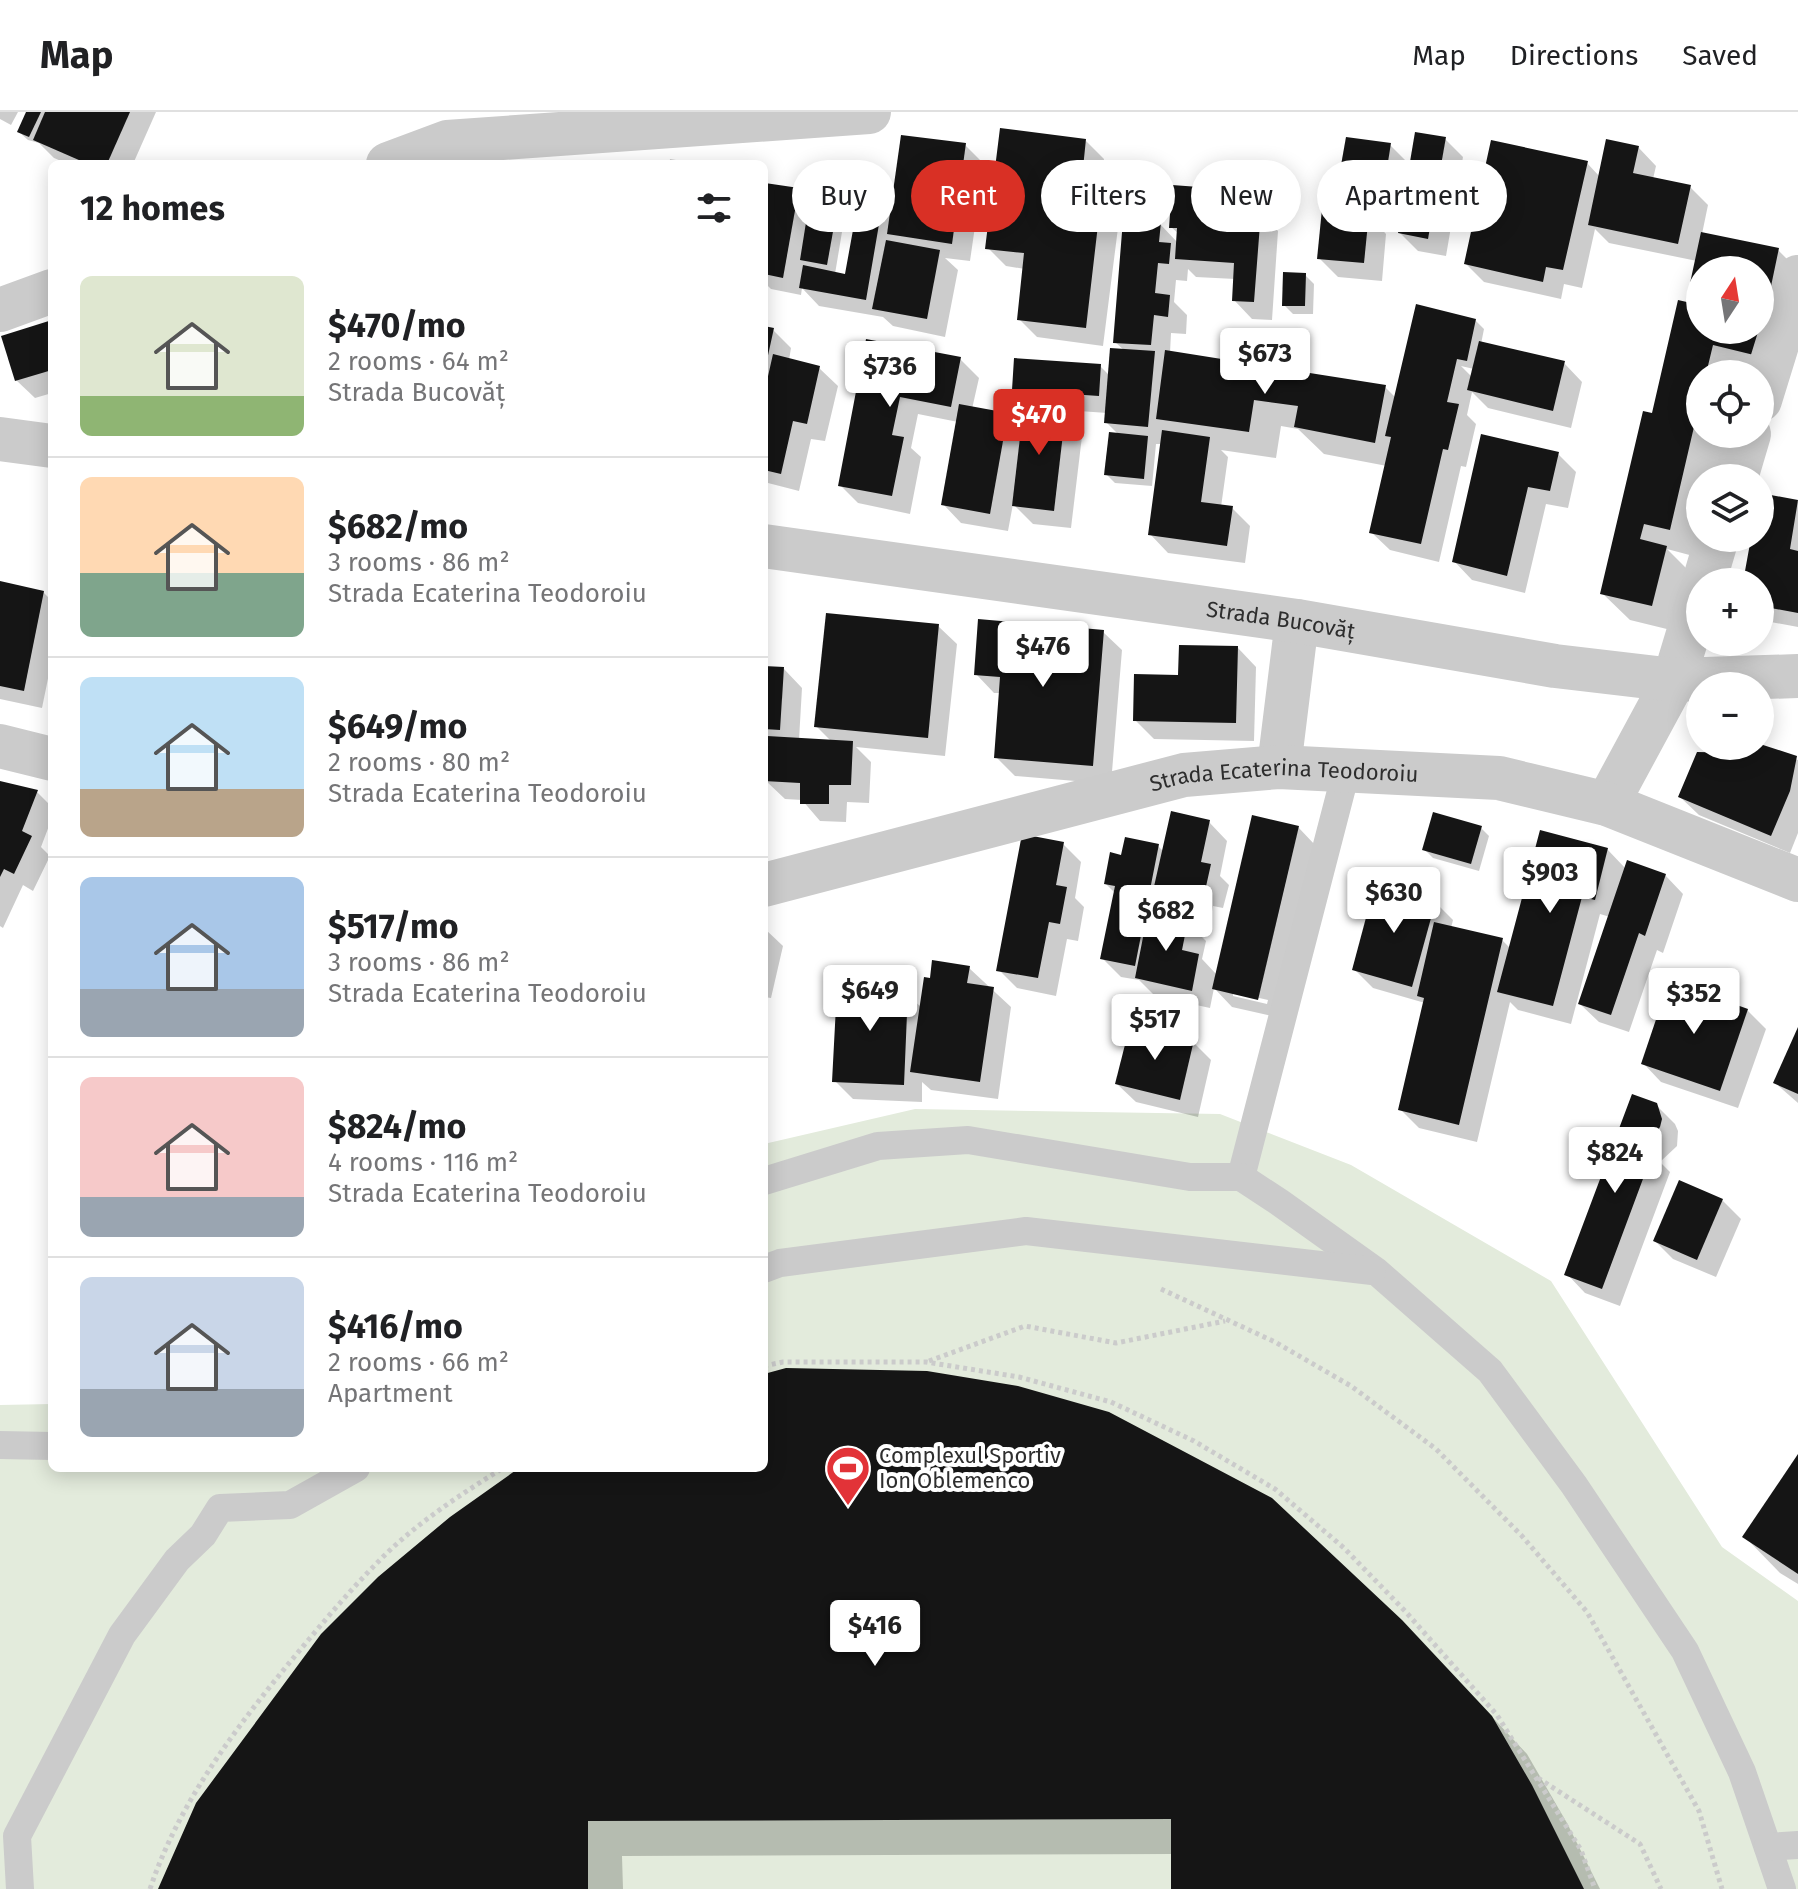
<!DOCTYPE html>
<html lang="en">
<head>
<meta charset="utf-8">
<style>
  body { margin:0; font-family:"Fira Sans",sans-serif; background:#f2f2f2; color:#202124; height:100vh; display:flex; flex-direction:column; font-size:30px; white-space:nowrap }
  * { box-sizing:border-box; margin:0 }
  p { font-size:26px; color:#757577 }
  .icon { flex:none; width:44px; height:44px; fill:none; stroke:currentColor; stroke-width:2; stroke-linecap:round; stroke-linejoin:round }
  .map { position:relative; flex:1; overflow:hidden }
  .drawer { position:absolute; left:48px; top:48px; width:720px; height:1312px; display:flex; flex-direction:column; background:#fff; border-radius:12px; box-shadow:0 4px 20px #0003 }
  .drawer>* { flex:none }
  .hud { position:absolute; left:792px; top:48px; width:760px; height:72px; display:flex; gap:16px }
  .needle { width:52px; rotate:12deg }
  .fabs { position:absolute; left:1686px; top:144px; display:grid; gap:16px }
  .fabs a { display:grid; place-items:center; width:88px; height:88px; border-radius:50%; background:#fff; box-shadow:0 4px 20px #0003; font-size:40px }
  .price { position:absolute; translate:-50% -68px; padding:0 18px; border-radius:8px; background:#fff; color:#222; font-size:26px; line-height:52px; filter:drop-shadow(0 2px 4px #0008) }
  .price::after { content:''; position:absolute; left:50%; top:48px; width:24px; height:18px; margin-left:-12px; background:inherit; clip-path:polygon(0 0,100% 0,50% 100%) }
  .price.on { background:#d93025; color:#fff }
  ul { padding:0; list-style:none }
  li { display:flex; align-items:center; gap:24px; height:200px; padding:0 32px }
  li+li { border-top:2px solid #e0e0e0 }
  li span { display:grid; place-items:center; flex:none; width:224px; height:160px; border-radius:12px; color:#555 }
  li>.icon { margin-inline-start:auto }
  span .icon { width:96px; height:96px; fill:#fffc; stroke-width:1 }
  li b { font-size:34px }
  h2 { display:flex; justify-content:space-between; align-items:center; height:96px; padding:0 32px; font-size:34px }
  .pill { padding:0 28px; border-radius:36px; background:#fff; box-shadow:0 4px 20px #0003; font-size:28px; line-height:72px }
  .pill.on { background:#d93025; color:#fff }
  header { display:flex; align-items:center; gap:48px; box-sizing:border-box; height:112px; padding:0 40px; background:#fff; border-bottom:2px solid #e0e0e0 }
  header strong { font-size:38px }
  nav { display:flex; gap:44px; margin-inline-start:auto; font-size:28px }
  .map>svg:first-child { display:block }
  .green { fill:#e3ebdc }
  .shadow { fill:#0003; fill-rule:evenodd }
  .building { fill:#151515 }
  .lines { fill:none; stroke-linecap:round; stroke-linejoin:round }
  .path { stroke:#cbcbcb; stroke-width:5; stroke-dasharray:4 4; stroke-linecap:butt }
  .service { stroke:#cbcbcb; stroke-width:28 }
  .minor { stroke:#cbcbcb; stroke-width:44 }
  .tertiary { stroke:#cbcbcb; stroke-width:44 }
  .labels { text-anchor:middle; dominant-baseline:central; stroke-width:8; stroke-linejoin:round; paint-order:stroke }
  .street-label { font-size:22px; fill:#2e2e2e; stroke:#fff }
  .poi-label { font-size:22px; fill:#2e2e2e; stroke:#fff; text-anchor:start }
</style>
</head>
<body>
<header>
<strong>Map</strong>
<nav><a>Map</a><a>Directions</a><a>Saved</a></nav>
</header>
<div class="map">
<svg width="1798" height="1777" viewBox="0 0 1798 1777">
  <rect width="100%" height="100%" fill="#fff"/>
  <polygon class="green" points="915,997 1220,1002 1351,1053 1551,1169 1722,1435 1798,1489 1798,1777 0,1777 0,1293 52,1292 52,1356 764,1356 764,1032"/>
  <g class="shadow">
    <polygon points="0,0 18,0 11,13 0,7"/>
    <polygon points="28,0 156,0 133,52 68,52 54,46 39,31 28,28 19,20"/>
    <polygon points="1445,27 1463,45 1446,144 1418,139 1400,121 1401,112 1372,107 1386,122 1382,169 1338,165 1319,146 1354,102 1338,86 1390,33 1411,54"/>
    <polygon points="1086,29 1104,47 1099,89 1119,108 1103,234 1037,225 1019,207 1025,157 1006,154 988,136"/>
    <polygon points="965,33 984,52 970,149 945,146 958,158 945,225 893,214 883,205 819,194 802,176 801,183 771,177 764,170 764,91 767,73 798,78 816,97 815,101 835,105 843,114 835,162 846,164 883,91 892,101"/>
    <polygon points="1638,35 1656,54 1653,67 1690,75 1708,93 1702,122 1778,138 1796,156 1770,207 1760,205 1760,158 1700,158 1700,185 1691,176 1697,149 1609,131 1595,117 1582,176 1564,172 1561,187 1484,170 1466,152 1587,51 1600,65"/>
    <polygon points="670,47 700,52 669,52"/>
    <path d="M1225 79 1244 100 1260 101 1278 119 1272 208 1252 207 1234 188 1235 167 1196 165 1188 157 1187 169 1176 168 1174 190 1187 203 1186 222 1171 221 1170 241 1385 275 1396 286 1475 208 1484 217 1481 232 1564 251 1582 270 1571 316 1488 296 1472 280 1467 303 1476 312 1466 355 1461 354 1439 450 1390 438 1371 420 1387 354 1324 342 1298 317 1281 314 1276 346 1221 338 1228 345 1221 395 1232 396 1250 414 1245 451 1168 441 1150 422 1162 332H1156L1152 374 1115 371 1106 362 1119 323 1106 310 1107 301 1065 298 1083 316 1071 416 1033 412 1013 392 1008 419 961 411 943 392 958 310 918 302 911 336 921 345 910 402 858 391 840 373 868 229 960 247 979 266 972 297 1007 303 1023 319 1031 294 1014 277 1100 254 1110 264 1125 239 1115 230 1160 112 1178 131 1179 122 1171 115ZM1461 254 1474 257 1472 265Z"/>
    <polygon points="1305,163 1314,172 1313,202 1293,202 1284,193"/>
    <polygon points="1700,195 1700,218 1760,218 1760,210 1765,211 1752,262 1740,259 1740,262 1700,262 1700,322 1726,322 1715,366 1700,366 1700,426 1697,445 1667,437 1693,463 1679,520 1630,508 1602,481 1654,303"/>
    <polygon points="52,210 52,281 35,286 16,268"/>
    <polygon points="764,216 773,218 791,236 789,248 819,256 838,274 825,329 811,327 799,379 768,371 764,367"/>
    <polygon points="1558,342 1576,360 1568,396 1546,392 1525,481 1472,468 1454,449"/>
    <polygon points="1762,383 1798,390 1798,515 1760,508 1760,470 1745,470 1753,426 1760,426"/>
    <polygon points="0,471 43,480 52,489 52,547 42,596 0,587"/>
    <polygon points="938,514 957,532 945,644 856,635 871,650 869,691 847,690 846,710 820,709 802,688 785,687 766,669 768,633 764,633 764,556 784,557 802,576 799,628 832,630 816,614"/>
    <polygon points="1103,520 1122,538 1111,672 1015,664 996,645 1001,581 994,581 976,562"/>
    <polygon points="1238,536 1256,555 1254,629 1154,627 1135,608"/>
    <polygon points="1751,634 1760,634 1798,648 1798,721 1790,741 1699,703 1680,685 1748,643"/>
    <polygon points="0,671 37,680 52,695 52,706 41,735 50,744 33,779 23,773 3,816 0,814"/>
    <path d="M1209 710 1227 729 1220 764 1229 773 1223 796 1213 794 1211 805 1174 797 1169 793 1166 806 1187 810 1206 829 1202 847 1217 863 1298 715 1316 734 1276 905 1232 895 1214 876 1210 896 1155 884 1139 868 1121 865 1103 847 1115 781 1106 772 1123 745 1158 734 1164 740ZM1233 880 1268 888 1267 892 1233 884Z"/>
    <polygon points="1481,716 1489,724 1479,759 1433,746 1425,738"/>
    <polygon points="1063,732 1081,750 1075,786 1084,795 1078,829 1067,827 1056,884 1017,876 999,858"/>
    <polygon points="1607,737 1626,757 1665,763 1683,782 1663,841 1657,838 1629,920 1599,910 1580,892 1610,805 1600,802 1571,912 1518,898 1510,890 1477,1030 1419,1016 1400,997 1425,891 1373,876 1354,857 1435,790 1453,808 1451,816 1502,828 1511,837"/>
    <polygon points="764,816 783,834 771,886 764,885"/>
    <polygon points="969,856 1011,895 998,987 931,978 922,970 922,990 853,987 835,969 858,878 892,869 921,895"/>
    <polygon points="1747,898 1766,917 1738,996 1661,970 1643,951"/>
    <polygon points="1798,920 1798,991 1775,971"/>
    <polygon points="1193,930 1211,948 1198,1005 1136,990 1117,972"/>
    <polygon points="1656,993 1675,1012 1678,1019 1677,1034 1660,1050 1670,1060 1620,1194 1585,1181 1567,1162"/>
    <polygon points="1722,1088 1741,1107 1716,1165 1673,1147 1655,1129"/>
    <polygon points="764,1264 1437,1546 1527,1642 1567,1711 1600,1777 1173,1777 1173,1742 622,1744 623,1777 160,1777 522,1356 764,1356"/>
    <polygon points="1798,1345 1798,1472 1780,1461 1745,1425"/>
  </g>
  <g class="building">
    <polygon points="26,0 41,0 29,25 17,20"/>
    <polygon points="45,0 130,0 107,52 88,52 33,28"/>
    <polygon points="1000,16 1086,27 1080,85 1101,87 1086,216 1017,208 1024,141 985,137"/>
    <polygon points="1415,20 1446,25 1428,127 1398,121"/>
    <polygon points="901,23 966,31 952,132 887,122"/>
    <polygon points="1346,25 1391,31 1381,94 1335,87"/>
    <polygon points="1606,27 1639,34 1633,61 1691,73 1678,132 1588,113"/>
    <polygon points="1491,28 1588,49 1563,158 1546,155 1543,170 1464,152"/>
    <polygon points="765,71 799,76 783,166 764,162"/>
    <polygon points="1172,73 1226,77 1225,97 1261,99 1254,190 1232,189 1234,151 1175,147 1177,116 1169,116"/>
    <polygon points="859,85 883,89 866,188 799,176 803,153 845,162"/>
    <polygon points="1322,97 1369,101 1364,151 1317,147"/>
    <polygon points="808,98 836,103 827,153 800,148"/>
    <polygon points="1123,108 1161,110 1159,130 1171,131 1169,152 1158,151 1155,181 1170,183 1168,205 1154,203 1151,233 1113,231"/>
    <polygon points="1701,120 1779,136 1770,179 1760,177 1760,158 1700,158 1700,179 1689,176"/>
    <polygon points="886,128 940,138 927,207 872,197"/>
    <polygon points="1283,160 1306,161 1305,194 1282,194"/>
    <polygon points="1678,188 1700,193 1700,218 1760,218 1760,208 1766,209 1758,244 1713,233 1706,262 1700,262 1700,289 1670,418 1644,412 1640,427 1667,434 1652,494 1600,482 1643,299 1652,301"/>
    <polygon points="1416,192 1476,207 1467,249 1457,247 1447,290 1459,292 1448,338 1443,337 1421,432 1369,421 1391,325 1385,324"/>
    <polygon points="52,208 52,258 15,269 1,224"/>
    <polygon points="764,214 774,216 765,257 764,257"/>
    <polygon points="866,227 961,245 951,295 900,285 892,323 904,325 892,384 838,374"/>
    <polygon points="1479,229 1565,249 1553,299 1467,278"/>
    <polygon points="1110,236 1155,239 1148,315 1104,311"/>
    <polygon points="1165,238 1386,273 1375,331 1294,315 1298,294 1254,288 1249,320 1156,307"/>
    <polygon points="773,242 820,254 807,312 793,309 781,362 764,358 764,282"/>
    <polygon points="1014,246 1101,252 1099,284 1012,278"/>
    <polygon points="1024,291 1066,296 1054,399 1012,394"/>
    <polygon points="959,292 1008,301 990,402 941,393"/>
    <polygon points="1162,318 1210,325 1201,390 1233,394 1227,434 1148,423"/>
    <polygon points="1109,320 1148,324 1144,367 1104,363"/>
    <polygon points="1481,322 1559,340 1550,379 1528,375 1507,464 1452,450"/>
    <polygon points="1760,381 1798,388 1790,437 1798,439 1798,501 1760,494 1760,470 1743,470 1751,426 1760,426"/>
    <polygon points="0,469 44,479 24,579 0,574"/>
    <polygon points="826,501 939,512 928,626 814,615"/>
    <polygon points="978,507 1104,518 1093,654 994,646 1000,565 974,563"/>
    <polygon points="1179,533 1238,534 1236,611 1133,609 1134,562 1178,563"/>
    <polygon points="764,554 784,555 780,618 764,617"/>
    <polygon points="767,624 853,629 851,673 829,673 829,692 800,692 800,671 764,669"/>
    <polygon points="1760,632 1797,644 1790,679 1771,724 1678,685 1697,640 1746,641 1749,634 1760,634"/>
    <polygon points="0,669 38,678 22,719 32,724 14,762 4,757 0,765"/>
    <polygon points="1171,699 1210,708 1201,750 1211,752 1205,779 1195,776 1193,788 1153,779"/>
    <polygon points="1433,700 1482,714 1471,752 1422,738"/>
    <polygon points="1252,703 1299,714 1258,888 1212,877"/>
    <polygon points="1540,718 1608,736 1595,788 1582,785 1553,894 1497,880"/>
    <polygon points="1022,722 1064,730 1056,773 1067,775 1060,812 1049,810 1038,866 996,859"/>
    <polygon points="1125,725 1159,732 1135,854 1100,847 1115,774 1104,772 1110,740 1121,743"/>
    <polygon points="1627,748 1666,762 1645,824 1639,821 1611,903 1578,892"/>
    <polygon points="1375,772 1436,788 1412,875 1352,858"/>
    <polygon points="1148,800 1188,808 1182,838 1199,842 1192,879 1135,866"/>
    <polygon points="1434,810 1503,826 1459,1013 1398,998 1424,886 1417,884"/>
    <polygon points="932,848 970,854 967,871 994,875 980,970 910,960 924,865 930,866"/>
    <polygon points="857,865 893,867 892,878 908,878 904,973 832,970 837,875 856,876"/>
    <polygon points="1669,869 1748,897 1720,979 1641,952"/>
    <polygon points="1130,913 1194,928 1180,988 1115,972"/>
    <polygon points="1798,915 1798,982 1773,971"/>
    <polygon points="1632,982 1657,991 1662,1007 1660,1015 1653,1023 1643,1028 1641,1036 1653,1040 1602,1177 1564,1163"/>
    <polygon points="1679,1068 1723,1087 1697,1148 1653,1129"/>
    <polygon points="786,1256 927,1259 1018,1274 1109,1300 1272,1386 1402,1508 1492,1604 1532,1673 1584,1777 1171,1777 1171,1707 588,1709 588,1777 158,1777 196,1691 321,1522 378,1465 450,1405 519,1356 764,1356 764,1262"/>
    <polygon points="1798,1342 1798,1462 1742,1425"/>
  </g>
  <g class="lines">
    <g class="path">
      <polyline points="1161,1177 1275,1230 1351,1274 1436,1337 1522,1424 1587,1500 1699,1699 1722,1777"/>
      <polyline points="929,1249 1025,1214 1116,1231 1225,1209"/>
      <polyline points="764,1254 783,1250 926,1250 1019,1265 1111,1290 1194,1329 1275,1377 1344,1436 1405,1499 1497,1603 1581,1738 1595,1777"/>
      <polyline points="1538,1666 1640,1732 1661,1777"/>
      <path d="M150 1777C179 1690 237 1614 295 1544 325 1508 355 1472 389 1439 423 1407 463 1381 503 1356"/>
    </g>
    <g class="service">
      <polyline points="1241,1065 1347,656"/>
      <polyline points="764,1069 878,1034 968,1028 1190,1065 1241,1065 1279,1090 1377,1160 1490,1259 1574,1373 1685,1539 1742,1660 1782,1777"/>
      <polyline points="764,1157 780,1151 1026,1119 1372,1159"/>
      <polyline points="0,1333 52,1334"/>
      <polyline points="1768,1735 1798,1733"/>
      <polyline points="20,1777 17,1724 122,1523 177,1448 203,1423 220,1396 290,1393 356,1356"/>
    </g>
    <g class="minor">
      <polyline points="388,52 447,30 869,0"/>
      <polyline points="0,198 52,179"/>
      <polyline points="1760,288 1798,165"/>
      <polyline points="1736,366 1749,322"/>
      <polyline points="1704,470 1717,426"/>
      <polyline points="0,634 52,647"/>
      <polyline points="1279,655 1297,509"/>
      <polyline points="1607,692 1674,568 1700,482"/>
      <path id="s1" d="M764 773 1184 663 1279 655 1499 666 1607 692 1798 768"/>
    </g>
    <g class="tertiary">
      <polyline points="0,327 52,334"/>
      <path id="s2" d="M764 434 1297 509 1555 554 1674 568 1798 564"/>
    </g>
  </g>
  <defs>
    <g id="stadium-pin" transform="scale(2.3)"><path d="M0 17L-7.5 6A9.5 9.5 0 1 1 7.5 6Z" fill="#e23338" stroke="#fff"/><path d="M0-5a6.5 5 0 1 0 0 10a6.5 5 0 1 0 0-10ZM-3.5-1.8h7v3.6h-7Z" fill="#fff"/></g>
  </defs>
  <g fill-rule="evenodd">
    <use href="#stadium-pin" x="848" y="1356"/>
  </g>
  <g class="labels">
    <g class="street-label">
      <text stroke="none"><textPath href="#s2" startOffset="522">Strada Bucovăț</textPath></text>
      <text stroke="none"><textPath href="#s1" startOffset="534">Strada Ecaterina Teodoroiu</textPath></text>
    </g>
    <g class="poi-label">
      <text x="879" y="1343">Complexul Sportiv<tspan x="879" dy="25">Ion Oblemenco</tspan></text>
    </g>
  </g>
</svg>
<div class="fabs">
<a><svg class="needle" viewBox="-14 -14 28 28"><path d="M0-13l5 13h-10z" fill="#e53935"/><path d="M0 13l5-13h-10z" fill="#757577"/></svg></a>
<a><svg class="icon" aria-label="locate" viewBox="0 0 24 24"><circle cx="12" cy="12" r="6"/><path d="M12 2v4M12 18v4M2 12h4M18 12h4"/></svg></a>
<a><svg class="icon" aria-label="layers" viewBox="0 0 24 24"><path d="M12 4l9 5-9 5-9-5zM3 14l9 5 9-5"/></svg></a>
<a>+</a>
<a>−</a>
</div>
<b class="price" style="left:1265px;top:284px">$673</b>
<b class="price" style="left:890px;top:297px">$736</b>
<b class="price on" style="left:1039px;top:345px">$470</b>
<b class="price" style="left:1043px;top:577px">$476</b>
<b class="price" style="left:1550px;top:803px">$903</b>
<b class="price" style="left:1394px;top:823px">$630</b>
<b class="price" style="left:1166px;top:841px">$682</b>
<b class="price" style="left:870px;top:921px">$649</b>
<b class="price" style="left:1694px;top:924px">$352</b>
<b class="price" style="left:1155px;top:950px">$517</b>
<b class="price" style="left:1615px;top:1083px">$824</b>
<b class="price" style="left:875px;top:1556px">$416</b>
<div class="hud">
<a class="pill">Buy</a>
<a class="pill on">Rent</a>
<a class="pill">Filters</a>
<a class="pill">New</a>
<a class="pill">Apartment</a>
</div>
<section class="drawer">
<h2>12 homes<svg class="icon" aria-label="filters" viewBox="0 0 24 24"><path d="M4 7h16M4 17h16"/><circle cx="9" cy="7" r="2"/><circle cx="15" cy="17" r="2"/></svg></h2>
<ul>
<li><span style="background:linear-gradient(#dfe7d0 75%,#8fb573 0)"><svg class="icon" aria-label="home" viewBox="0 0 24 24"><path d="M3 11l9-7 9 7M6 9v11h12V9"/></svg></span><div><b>$470/mo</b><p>2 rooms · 64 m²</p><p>Strada Bucovăț</p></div></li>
<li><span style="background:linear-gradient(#ffd9b3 60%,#7fa58c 0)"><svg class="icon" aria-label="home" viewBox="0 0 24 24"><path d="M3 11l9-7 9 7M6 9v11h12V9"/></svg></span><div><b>$682/mo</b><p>3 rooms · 86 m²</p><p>Strada Ecaterina Teodoroiu</p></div></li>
<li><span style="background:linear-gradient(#bfe0f5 70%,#b9a48a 0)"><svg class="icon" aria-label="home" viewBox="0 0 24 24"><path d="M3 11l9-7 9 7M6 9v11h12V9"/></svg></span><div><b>$649/mo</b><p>2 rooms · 80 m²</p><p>Strada Ecaterina Teodoroiu</p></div></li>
<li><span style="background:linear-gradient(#a9c7e8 70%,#9aa5b1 0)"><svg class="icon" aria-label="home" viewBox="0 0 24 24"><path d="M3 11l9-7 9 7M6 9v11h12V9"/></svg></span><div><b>$517/mo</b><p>3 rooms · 86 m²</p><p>Strada Ecaterina Teodoroiu</p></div></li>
<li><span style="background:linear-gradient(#f6c9c9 75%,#9aa5b1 0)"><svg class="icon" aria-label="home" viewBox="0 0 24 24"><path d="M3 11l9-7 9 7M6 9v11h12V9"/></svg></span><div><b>$824/mo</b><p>4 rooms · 116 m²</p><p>Strada Ecaterina Teodoroiu</p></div></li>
<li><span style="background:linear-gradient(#c9d6e8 70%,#9aa5b1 0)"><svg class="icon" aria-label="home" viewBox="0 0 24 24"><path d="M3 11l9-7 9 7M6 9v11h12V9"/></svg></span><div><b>$416/mo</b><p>2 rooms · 66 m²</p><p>Apartment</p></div></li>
</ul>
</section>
</div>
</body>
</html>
